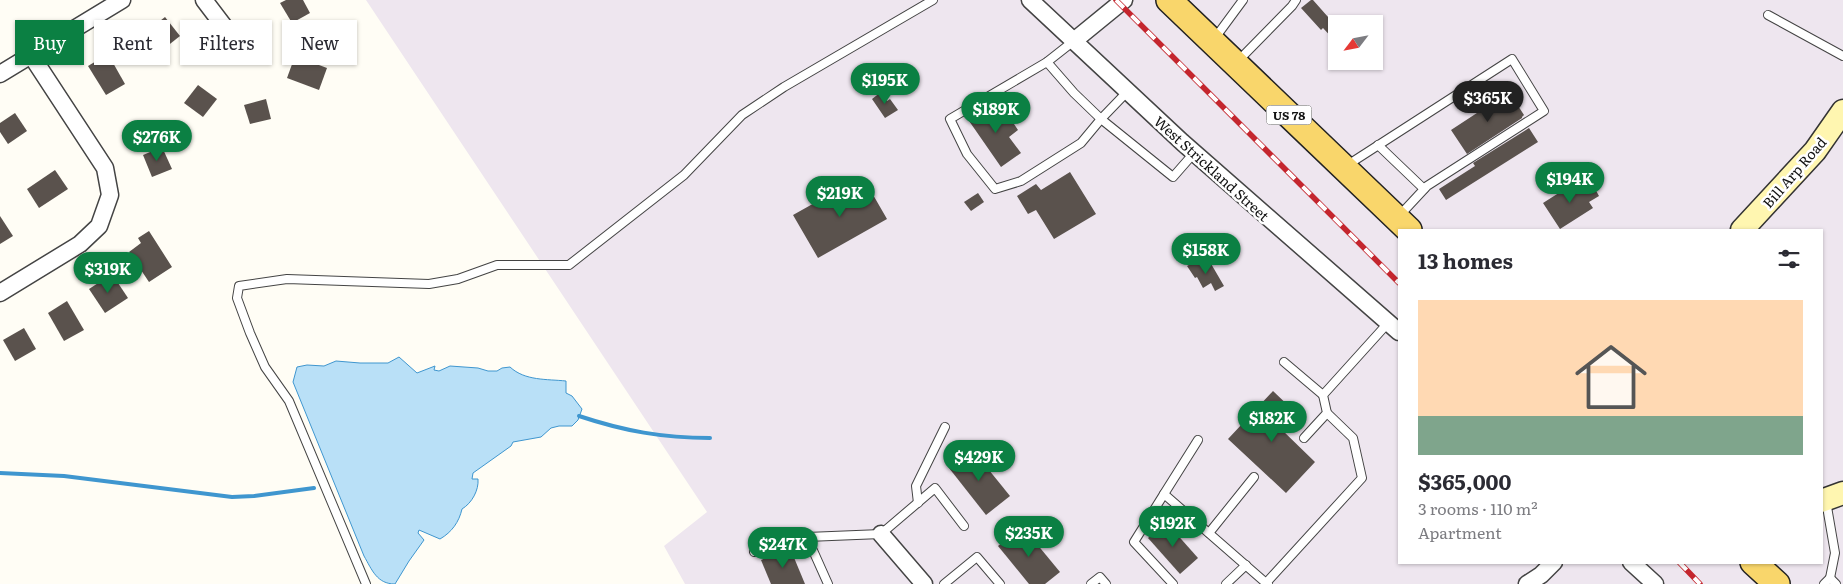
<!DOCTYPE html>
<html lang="en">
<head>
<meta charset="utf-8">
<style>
  body { margin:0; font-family:Literata,serif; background:#f2f2f3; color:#2b2b33; height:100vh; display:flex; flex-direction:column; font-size:19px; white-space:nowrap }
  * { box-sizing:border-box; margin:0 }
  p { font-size:16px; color:#7c7c81 }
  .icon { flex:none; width:28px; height:28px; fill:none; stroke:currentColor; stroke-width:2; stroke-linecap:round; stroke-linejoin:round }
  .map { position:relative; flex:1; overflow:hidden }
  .side { position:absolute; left:1398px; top:229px; width:425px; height:335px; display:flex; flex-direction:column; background:#fff; border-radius:0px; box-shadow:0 1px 4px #0004 }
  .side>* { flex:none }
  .guide { position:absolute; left:15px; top:20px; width:475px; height:45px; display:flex; gap:10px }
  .needle { width:32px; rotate:238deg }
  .tools { position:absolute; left:1328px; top:15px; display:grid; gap:10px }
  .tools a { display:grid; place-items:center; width:55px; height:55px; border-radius:0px; background:#fff; box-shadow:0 1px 4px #0004; font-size:25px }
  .price { position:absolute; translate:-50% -42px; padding:0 11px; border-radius:18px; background:#0b8043; color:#fff; font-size:16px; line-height:32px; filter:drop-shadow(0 1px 2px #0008) }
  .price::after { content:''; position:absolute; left:50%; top:30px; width:15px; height:11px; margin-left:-8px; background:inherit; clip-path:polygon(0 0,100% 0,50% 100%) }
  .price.current { background:#222; color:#fff }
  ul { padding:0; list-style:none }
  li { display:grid; align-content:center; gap:10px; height:265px; padding:0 20px }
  li span { display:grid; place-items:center; height:155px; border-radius:0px; color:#555 }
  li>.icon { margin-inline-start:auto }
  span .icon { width:90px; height:90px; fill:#fffc; stroke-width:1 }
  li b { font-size:21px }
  h2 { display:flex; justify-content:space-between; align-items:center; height:60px; padding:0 20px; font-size:21px }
  .pill { padding:0 18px; border-radius:0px; background:#fff; box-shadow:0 1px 4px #0004; font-size:18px; line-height:45px }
  .pill.current { background:#0b8043; color:#fff }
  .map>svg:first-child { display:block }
  .industrial { fill:#eee6ef; fill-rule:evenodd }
  .water { fill:#b9e0f7; stroke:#3f96cf }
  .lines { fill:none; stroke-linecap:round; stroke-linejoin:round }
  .stream { stroke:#3f96cf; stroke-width:4 }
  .building { fill:#5a524d }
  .lane-casing { stroke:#444; stroke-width:10 }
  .street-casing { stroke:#444; stroke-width:19 }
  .secondary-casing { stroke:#333; stroke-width:25 }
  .primary-casing { stroke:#222; stroke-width:28 }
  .lane { stroke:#fff; stroke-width:8 }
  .street { stroke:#fff; stroke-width:16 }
  .secondary { stroke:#fff6b0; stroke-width:22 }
  .primary { stroke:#f9d66b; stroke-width:25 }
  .rail-casing { stroke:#c4262e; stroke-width:5.5 }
  .rail { stroke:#fff; stroke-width:4; stroke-dasharray:11; stroke-linecap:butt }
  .labels { text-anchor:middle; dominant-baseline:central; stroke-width:5; stroke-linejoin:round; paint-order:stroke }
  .shield { fill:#fff; stroke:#585858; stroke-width:1 }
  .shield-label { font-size:12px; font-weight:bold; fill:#111 }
  .street-label { font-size:14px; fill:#111; stroke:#fff }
</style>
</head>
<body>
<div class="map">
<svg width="1843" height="584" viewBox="0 0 1843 584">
  <rect width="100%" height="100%" fill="#fffdf5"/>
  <path class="industrial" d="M366 0H1843V584H685L664 546 707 512ZM1336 24H1374V61H1336ZM1399 230H1821V562H1399Z"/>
  <path class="water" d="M399 357 417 373 435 366 434 370 439 371 450 366 478 368 488 371H497L502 368 510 367C525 381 547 379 566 381V393L572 396 582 409 578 420 572 426H559L551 428 541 437 513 442 511 446 473 473 472 479H478C479 490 472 503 462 509 459 522 452 532 440 539L419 530 418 533 424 540 409 561 395 584C377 584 372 570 364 556L293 382 297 367 307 365 324 366 336 361 360 363H388Z"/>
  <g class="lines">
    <g class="stream">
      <path d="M579 416C624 431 663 438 710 438"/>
      <polyline points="0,473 64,476 232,497 254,496 314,488"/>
    </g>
  </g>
  <g class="building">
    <polygon points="286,0 303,0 310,13 292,23 280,3"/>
    <polygon points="1311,0 1313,0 1336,26 1336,42 1323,28 1321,30 1301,8"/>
    <polygon points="165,17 180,36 161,51 146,32"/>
    <polygon points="108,54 125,84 106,95 88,66"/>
    <polygon points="295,56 327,68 319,90 287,78"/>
    <polygon points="198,85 217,99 203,117 184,103"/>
    <polygon points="881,92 887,101 890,99 898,110 885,118 872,99"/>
    <polygon points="1509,92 1524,115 1522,117 1522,118 1467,154 1451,130"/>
    <polygon points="266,99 271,119 250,124 244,105"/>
    <polygon points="986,104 998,121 1008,115 1018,130 1009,137 1021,153 1001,167 967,118"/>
    <polygon points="15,113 27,131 8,144 0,132 0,123"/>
    <polygon points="1529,128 1538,142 1446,200 1439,189 1475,166 1473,163"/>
    <polygon points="162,147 172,169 152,177 143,155"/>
    <polygon points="55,170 68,189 39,208 27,189"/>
    <polygon points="1070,172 1096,214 1054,239 1036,210 1028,214 1017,196 1036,184 1041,190"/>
    <polygon points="859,178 869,195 872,193 887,219 818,258 793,215"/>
    <polygon points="1576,182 1584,193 1594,187 1599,196 1589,202 1593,208 1560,229 1543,203"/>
    <polygon points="978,193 984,202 971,211 964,202"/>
    <polygon points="0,216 13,236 0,244"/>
    <polygon points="149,231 172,267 149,282 129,252 141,243 138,238"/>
    <polygon points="1198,260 1202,267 1210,262 1224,286 1215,291 1211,283 1203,288 1197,277 1195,278 1187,266"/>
    <polygon points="112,274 128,298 105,313 89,289"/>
    <polygon points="67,301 84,330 64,341 48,313"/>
    <polygon points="24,328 36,349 15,361 3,340"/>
    <polygon points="1273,391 1295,412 1280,428 1315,462 1286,493 1228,439"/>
    <polygon points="972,449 1010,496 986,515 949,468"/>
    <polygon points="1166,522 1198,558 1180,574 1148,538"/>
    <polygon points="1022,526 1060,572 1045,584 1029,584 998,546"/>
    <polygon points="790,548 805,584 771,584 761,560"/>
  </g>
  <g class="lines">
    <g class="lane-casing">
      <g id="lane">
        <polyline points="1768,15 1843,56"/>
        <polyline points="1215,38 1243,0"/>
        <polyline points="1075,40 1047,62 950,119 967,154 995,189 1021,181 1081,143 1101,119 1127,92"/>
        <polyline points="1047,62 1074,93 1101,119 1173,177 1194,153"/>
        <polyline points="1237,62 1292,6 1296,0"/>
        <polyline points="1378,145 1424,189"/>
        <polyline points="1346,166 1512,59 1544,111 1427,186 1400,215"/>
        <polyline points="1284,362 1323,395"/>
        <polyline points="1304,438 1327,413 1323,395 1388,323"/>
        <polyline points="1164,494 1198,440"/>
        <polyline points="1826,501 1835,553 1830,578"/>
        <polyline points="918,503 916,486 945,427"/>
        <polyline points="1209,533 1254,477"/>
        <polyline points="754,552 807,537"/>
        <polyline points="366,584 289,401 265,367 250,333 237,298 239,286 287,279 429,284 458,279 497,265 569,265 684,175 742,115 784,87 933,0"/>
        <polyline points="828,584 807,537 881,534 935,488 964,526"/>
        <polyline points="944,584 977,557 1000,584"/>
        <polyline points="1091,584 1100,577 1106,584"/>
        <polyline points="1173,584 1134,542 1164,494 1266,583"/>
        <polyline points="1226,584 1246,565"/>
        <polyline points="1268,584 1266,583 1362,478 1353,438 1327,413"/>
        <polyline points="1824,584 1830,578 1836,584"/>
      </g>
    </g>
    <g class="street-casing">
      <g id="street">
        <polyline points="204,0 239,46"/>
        <polyline points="1030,0 1182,142 1399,332"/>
        <polyline points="1075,40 1124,0"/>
        <polyline points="0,74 122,0"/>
        <polyline points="0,293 80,244 99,226 110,195 105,168 31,55"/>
        <polyline points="881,534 924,584"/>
        <polyline points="1631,562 1655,584"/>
        <polyline points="1527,584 1541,575 1554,562"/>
      </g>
    </g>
    <g class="secondary-casing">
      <g id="secondary">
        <polyline points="1742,230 1815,151 1843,111"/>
        <polyline points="1821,501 1843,493"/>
      </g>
    </g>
    <g class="primary-casing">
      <g id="primary">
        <polyline points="1169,0 1409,230"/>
        <polyline points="1753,562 1777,584"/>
      </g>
    </g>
    <use href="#lane" class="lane"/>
    <use href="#street" class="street"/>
    <use href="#secondary" class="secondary"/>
    <use href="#primary" class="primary"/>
    <g class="rail-casing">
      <g id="rail">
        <polyline points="1116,0 1399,283"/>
        <polyline points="1679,562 1700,584"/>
      </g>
    </g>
    <use href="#rail" class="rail"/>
  </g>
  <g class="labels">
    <rect class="shield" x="1266.5" y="105.5" width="45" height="19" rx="4"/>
    <g class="shield-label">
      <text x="1289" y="115">US 78</text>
    </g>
    <g class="street-label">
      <text transform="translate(1212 168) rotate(42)">West Strickland Street</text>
      <text transform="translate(1794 172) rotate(-49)">Bill Arp Road</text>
    </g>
  </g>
</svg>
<div class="tools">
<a><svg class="needle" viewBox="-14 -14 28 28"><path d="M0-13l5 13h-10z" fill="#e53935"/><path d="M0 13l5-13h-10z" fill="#7c7c81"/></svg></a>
</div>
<b class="price" style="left:885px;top:105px">$195K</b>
<b class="price current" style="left:1488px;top:123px">$365K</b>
<b class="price" style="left:996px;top:134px">$189K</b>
<b class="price" style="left:157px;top:162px">$276K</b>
<b class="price" style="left:1570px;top:204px">$194K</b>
<b class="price" style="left:840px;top:218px">$219K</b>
<b class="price" style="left:1206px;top:275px">$158K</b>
<b class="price" style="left:108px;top:294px">$319K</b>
<b class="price" style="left:1272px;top:443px">$182K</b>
<b class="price" style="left:979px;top:482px">$429K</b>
<b class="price" style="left:1173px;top:548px">$192K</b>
<b class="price" style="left:1029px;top:558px">$235K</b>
<b class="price" style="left:783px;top:569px">$247K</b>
<div class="guide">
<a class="pill current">Buy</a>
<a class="pill">Rent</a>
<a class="pill">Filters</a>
<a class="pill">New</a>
</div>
<section class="side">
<h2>13 homes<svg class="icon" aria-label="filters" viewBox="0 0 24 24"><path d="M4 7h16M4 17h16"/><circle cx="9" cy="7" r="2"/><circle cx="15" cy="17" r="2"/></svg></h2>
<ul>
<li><span style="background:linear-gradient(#ffd9b3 75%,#7fa58c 0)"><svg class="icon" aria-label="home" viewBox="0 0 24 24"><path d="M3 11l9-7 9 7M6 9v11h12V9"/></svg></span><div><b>$365,000</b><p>3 rooms · 110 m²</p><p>Apartment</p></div></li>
</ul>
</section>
</div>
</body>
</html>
